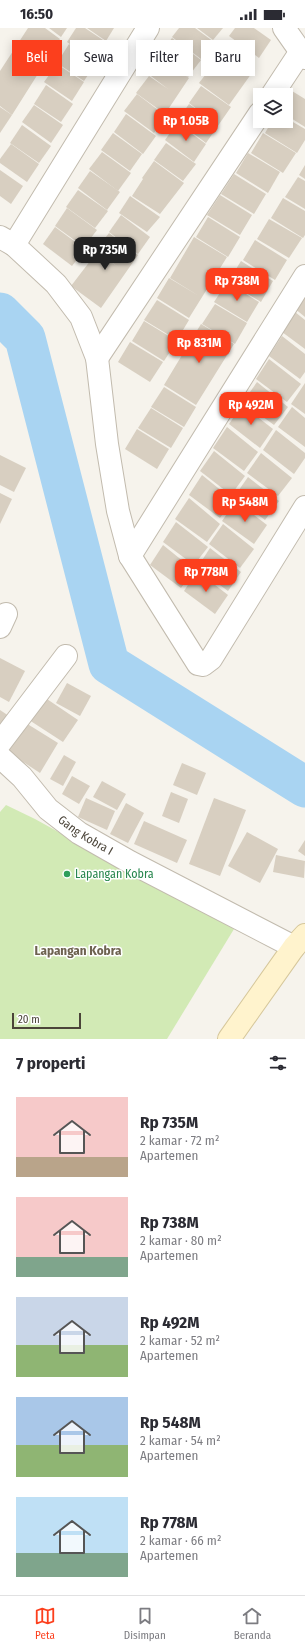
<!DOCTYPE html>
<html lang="id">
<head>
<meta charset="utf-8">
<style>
  body { margin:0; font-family:"Fira Sans Condensed",sans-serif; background:#f7f7f7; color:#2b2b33; height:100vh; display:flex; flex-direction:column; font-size:15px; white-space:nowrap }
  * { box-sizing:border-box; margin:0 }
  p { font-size:13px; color:#7c7c81 }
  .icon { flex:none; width:22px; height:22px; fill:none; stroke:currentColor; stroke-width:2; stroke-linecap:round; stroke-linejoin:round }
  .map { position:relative; height:1011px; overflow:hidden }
  .details { display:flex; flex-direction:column; background:#fff; flex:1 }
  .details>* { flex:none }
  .top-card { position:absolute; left:12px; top:12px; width:281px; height:36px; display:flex; gap:8px }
  .tools { position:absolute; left:253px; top:60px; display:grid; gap:8px }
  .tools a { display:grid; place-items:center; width:40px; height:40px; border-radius:0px; background:#fff; box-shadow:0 2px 10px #0003; font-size:20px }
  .scale { position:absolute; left:12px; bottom:10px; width:69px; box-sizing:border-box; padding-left:4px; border:2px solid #4b4439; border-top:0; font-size:11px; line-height:14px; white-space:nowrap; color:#4b4439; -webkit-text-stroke:3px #fff; paint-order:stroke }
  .price { position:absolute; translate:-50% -34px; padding:0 9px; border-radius:8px; background:#fc3f1d; color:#fff; font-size:13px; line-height:26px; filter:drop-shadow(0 1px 2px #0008) }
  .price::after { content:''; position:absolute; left:50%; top:24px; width:12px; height:9px; margin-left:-6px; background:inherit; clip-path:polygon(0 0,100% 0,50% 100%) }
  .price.on { background:#222; color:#fff }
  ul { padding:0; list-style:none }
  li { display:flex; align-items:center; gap:12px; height:100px; padding:0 16px }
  li span { display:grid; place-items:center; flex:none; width:112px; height:80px; border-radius:0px; color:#555 }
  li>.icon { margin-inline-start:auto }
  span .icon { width:48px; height:48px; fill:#fffc; stroke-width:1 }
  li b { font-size:17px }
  h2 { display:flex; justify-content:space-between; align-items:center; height:48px; padding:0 16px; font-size:17px }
  .pill { padding:0 14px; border-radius:0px; background:#fff; box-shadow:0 2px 10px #0003; font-size:14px; line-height:36px }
  .pill.on { background:#fc3f1d; color:#fff }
  .status { display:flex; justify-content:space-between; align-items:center; height:28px; padding:0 20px; background:#fff; direction:ltr }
  .status svg { height:11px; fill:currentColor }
  .menu { display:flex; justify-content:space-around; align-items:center; height:56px; border-top:1px solid #e1e1e2; background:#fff; font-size:11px; color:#7c7c81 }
  .menu a { display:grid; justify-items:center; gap:2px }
  .menu .on { color:#fc3f1d }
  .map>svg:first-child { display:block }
  .green { fill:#d2eab5 }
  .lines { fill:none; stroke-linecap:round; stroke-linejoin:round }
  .river { stroke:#a9d4f2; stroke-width:41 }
  .building { fill:#d8cfc1 }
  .street-casing { stroke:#c2bbae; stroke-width:24 }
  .secondary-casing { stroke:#d6c79b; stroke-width:24 }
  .street { stroke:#fff; stroke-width:22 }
  .secondary { stroke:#fff3cd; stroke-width:22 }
  .leisure-dot { fill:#2e9e5b; stroke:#fff; stroke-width:1.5 }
  .labels { text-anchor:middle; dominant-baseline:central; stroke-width:3; stroke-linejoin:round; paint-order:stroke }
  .street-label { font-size:12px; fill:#4b4439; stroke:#fff }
  .leisure-label { font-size:12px; fill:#27864d; stroke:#fff; text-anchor:start }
  .neighbourhood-label { font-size:13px; font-weight:bold; fill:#6e6250; stroke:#fff }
</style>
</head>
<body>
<div class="status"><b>16:50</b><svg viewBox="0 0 49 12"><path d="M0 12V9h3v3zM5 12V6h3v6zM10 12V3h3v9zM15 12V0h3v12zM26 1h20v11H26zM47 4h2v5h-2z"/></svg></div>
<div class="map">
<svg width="305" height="1011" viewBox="0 0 305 1011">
  <rect width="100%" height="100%" fill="#f6f3ec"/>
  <polygon class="green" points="6,777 35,791 234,901 167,1011 0,1011 0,784"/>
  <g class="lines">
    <polyline class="river" points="0,285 25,310 109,636 305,759"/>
  </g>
  <g class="building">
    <polygon points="28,0 45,0 60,11 49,29 24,13 48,30 36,49 19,38 36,49 12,87 0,78 0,43"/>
    <polygon points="49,0 67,0 61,9"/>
    <polygon points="76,0 85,0 106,14 94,33 67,14"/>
    <polygon points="87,0 114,0 106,13"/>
    <polygon points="179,0 195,0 214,14 201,31 172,9"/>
    <polygon points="197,0 223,0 213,12"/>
    <polygon points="235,0 254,0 271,12 259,30 229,8"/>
    <polygon points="172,10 201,32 188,49 159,27"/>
    <polygon points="69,16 96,35 84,53 57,35"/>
    <polygon points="225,21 254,42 229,77 199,55"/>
    <polygon points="160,28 189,50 165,86 136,65 149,48 168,61 147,45"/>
    <polygon points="57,36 84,54 72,73 44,54"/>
    <polygon points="46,57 73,76 61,94 34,76"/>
    <polygon points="201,58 231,79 206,115 177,93 189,76 210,91 189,75"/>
    <polygon points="292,63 305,71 305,99 286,87 286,72"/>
    <polygon points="137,66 166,88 154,105 124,83"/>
    <polygon points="34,77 63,97 51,115 22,94"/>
    <polygon points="0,79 12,87 0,105"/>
    <polygon points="126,86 156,108 143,126 114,104"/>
    <polygon points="286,90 305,101 305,112 297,125 265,105 272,93 286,93"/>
    <polygon points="177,95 206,116 194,134 165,112"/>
    <polygon points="22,97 51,118 39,135 10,115"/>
    <polygon points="113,105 142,126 130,143 101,122"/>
    <polygon points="263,105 296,125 283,145 251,125"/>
    <polygon points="166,115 196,136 183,153 154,132"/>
    <polygon points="11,116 39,136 27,154 0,135 0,131"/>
    <polygon points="102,124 131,145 118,163 89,141"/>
    <polygon points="248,125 280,144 268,165 236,145"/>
    <polygon points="154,133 184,155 160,186 132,168 143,151 142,150"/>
    <polygon points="305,137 305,151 299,147"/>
    <polygon points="0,142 23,158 11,176 0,168"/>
    <polygon points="90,143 120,164 107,182 78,160"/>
    <polygon points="234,146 266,166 254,186 221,166"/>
    <polygon points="298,149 305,153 305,181 285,169"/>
    <polygon points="78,162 108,183 95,200 66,179"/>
    <polygon points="220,167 252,187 240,207 207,187"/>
    <polygon points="130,168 160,189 147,204 119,185"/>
    <polygon points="283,170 305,183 305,207 303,210 271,190"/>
    <polygon points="67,180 97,202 84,219 55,198"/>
    <polygon points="121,187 150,209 138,226 109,204"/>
    <polygon points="208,189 240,209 228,229 196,209"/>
    <polygon points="269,191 302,210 289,230 257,211"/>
    <polygon points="55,199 85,221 72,238 43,216"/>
    <polygon points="109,205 138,227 101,280 71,258 84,241 110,259 84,241 97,224 118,239 96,222"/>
    <polygon points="194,209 227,229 189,290 157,270 169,250 199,268 170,250"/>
    <polygon points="255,212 287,232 275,252 243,232"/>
    <polygon points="241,233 273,253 261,274 228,254"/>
    <polygon points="227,254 259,274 247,294 214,274"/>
    <polygon points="305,263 305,289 294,280"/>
    <polygon points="157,272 189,292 177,312 144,292"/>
    <polygon points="215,276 247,295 235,316 202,296"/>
    <polygon points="295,284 305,292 305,321 282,304"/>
    <polygon points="144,293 177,313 164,333 132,313"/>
    <polygon points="201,296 234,316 196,377 164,357 176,337 193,348 176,337"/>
    <polygon points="282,308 305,326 305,344 300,351 269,328"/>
    <polygon points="130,314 163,334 150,354 118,334"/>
    <polygon points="269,331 301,356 287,374 256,351"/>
    <polygon points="257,354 288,379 274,397 243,374"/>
    <polygon points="305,355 305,386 291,376"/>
    <polygon points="164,359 196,379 184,399 151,379"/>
    <polygon points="242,377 273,401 260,420 229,396"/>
    <polygon points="292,379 305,390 305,419 278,399"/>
    <polygon points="151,380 183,400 171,420 138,400"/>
    <polygon points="227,399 258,424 244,443 213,420"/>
    <polygon points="137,401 169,421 157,441 125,421"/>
    <polygon points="276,402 305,425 305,430 294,446 263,422"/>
    <polygon points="214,423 245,448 231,467 200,443"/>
    <polygon points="261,425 292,450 278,468 247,445"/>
    <polygon points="0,427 26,440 14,464 0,457"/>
    <polygon points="202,447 233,472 220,490 189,467"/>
    <polygon points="248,449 279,473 265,492 234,469"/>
    <polygon points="0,465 12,471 0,496"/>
    <polygon points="189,470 220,496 207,514 175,491"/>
    <polygon points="236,473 267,497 254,516 222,493"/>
    <polygon points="176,494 208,519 194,537 163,514"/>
    <polygon points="223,496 254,521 240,540 209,516"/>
    <polygon points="163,517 194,542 181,560 150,537"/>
    <polygon points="210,520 241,544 228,563 197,540"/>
    <polygon points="197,543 228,567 215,586 184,563"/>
    <polygon points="0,630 25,643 9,674 0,669"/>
    <polygon points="67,655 91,668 80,688 56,675"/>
    <polygon points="41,667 78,692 63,714 26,690"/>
    <polygon points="0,682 12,690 0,710"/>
    <polygon points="21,692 58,715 40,745 2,720"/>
    <polygon points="64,727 76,734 63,758 50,751"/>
    <polygon points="182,735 206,745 197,767 173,757"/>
    <polygon points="72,748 90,758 79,776 62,766"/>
    <polygon points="102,753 126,766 117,782 93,769"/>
    <polygon points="171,764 188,771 179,795 162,788"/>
    <polygon points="86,770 115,783 107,802 78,789"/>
    <polygon points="214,770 246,782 220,848 189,836"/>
    <polygon points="126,775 144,785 128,815 110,806"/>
    <polygon points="144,793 187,812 177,835 134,816"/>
    <polygon points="247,804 278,821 260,855 228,838"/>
    <polygon points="305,812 305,828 298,823"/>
    <polygon points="276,827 305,833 304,850 273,844"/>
  </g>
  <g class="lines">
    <g class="street-casing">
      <g id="street">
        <polyline points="284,0 305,30"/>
        <polyline points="272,67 301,23"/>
        <polyline points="0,209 14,217 56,256 81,289 97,330 107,416 118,483 130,528 198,636 203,637 211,631 305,479"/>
        <polyline points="14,217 148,0"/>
        <polyline points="97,330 260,85"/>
        <polyline points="130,528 305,248"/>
        <polyline points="0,599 6,586"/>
        <polyline points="0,715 66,628"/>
        <path id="s1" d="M0 729 22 749 48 781 79 805 130 834 294 919"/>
      </g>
    </g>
    <g class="secondary-casing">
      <polyline id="secondary" points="229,1011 294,919 305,907"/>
    </g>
    <use href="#street" class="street"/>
    <use href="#secondary" class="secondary"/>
  </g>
  <circle class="leisure-dot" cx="67" cy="846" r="4"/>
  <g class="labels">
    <g class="street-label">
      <text stroke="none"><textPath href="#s1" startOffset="117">Gang Kobra I</textPath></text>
    </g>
    <g class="leisure-label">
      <text x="75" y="846">Lapangan Kobra</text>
    </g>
    <g class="neighbourhood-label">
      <text x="78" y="922">Lapangan Kobra</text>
    </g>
  </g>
</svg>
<div class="tools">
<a><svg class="icon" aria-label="layers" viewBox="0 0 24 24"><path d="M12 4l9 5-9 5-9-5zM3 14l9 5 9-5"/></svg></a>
</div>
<div class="scale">20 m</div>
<b class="price" style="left:186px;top:114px">Rp 1.05B</b>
<b class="price on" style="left:105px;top:243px">Rp 735M</b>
<b class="price" style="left:237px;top:274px">Rp 738M</b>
<b class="price" style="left:199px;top:336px">Rp 831M</b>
<b class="price" style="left:251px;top:398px">Rp 492M</b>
<b class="price" style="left:245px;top:495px">Rp 548M</b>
<b class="price" style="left:206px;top:565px">Rp 778M</b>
<div class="top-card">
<a class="pill on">Beli</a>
<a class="pill">Sewa</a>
<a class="pill">Filter</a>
<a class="pill">Baru</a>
</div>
</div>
<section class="details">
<h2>7 properti<svg class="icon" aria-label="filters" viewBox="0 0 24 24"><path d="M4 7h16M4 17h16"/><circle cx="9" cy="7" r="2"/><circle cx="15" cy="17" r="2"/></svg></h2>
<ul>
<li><span style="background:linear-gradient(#f6c9c9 75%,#b9a48a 0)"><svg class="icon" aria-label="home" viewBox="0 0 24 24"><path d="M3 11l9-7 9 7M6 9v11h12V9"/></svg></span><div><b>Rp 735M</b><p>2 kamar · 72 m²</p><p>Apartemen</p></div></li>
<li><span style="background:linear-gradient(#f6c9c9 75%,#7fa58c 0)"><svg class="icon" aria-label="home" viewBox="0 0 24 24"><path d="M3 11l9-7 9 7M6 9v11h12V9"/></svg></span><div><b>Rp 738M</b><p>2 kamar · 80 m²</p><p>Apartemen</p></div></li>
<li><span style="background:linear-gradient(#c9d6e8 60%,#8fb573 0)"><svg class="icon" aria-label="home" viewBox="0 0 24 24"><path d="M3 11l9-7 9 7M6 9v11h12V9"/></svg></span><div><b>Rp 492M</b><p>2 kamar · 52 m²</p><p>Apartemen</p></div></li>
<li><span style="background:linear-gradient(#a9c7e8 60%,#8fb573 0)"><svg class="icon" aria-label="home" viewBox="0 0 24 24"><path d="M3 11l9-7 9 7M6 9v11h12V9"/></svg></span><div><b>Rp 548M</b><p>2 kamar · 54 m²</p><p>Apartemen</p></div></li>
<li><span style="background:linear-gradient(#bfe0f5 70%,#7fa58c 0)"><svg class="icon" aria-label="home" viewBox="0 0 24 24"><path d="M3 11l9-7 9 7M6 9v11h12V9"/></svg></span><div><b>Rp 778M</b><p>2 kamar · 66 m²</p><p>Apartemen</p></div></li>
</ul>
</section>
<nav class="menu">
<a class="on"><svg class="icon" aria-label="map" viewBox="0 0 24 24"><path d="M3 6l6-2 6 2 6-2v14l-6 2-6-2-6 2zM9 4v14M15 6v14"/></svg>Peta</a>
<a><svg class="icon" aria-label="saved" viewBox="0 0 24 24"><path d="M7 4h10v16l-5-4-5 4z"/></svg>Disimpan</a>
<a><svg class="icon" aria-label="home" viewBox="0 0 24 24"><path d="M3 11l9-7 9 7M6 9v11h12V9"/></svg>Beranda</a>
</nav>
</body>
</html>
